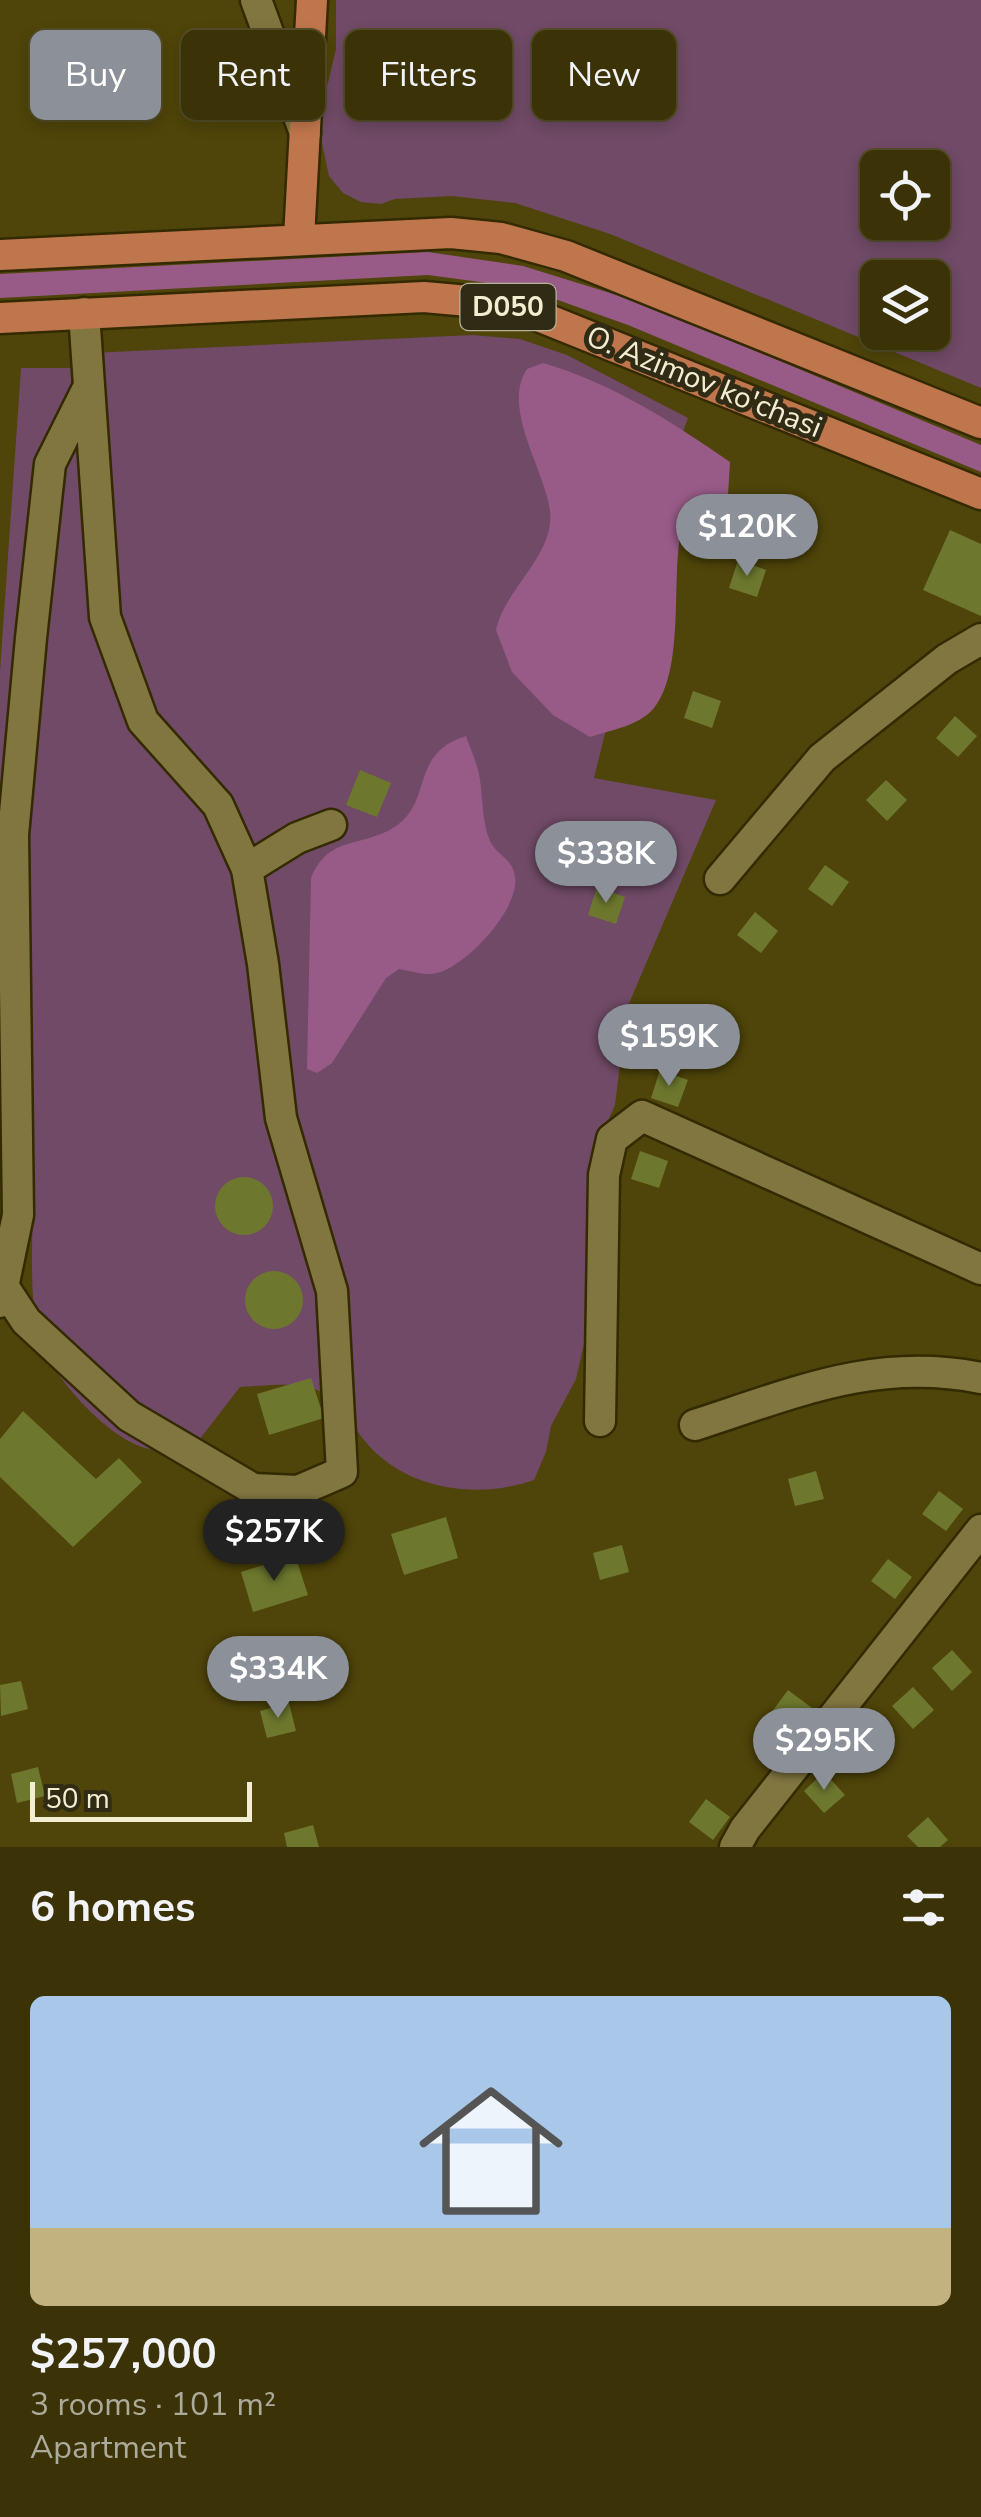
<!DOCTYPE html>
<html lang="en">
<head>
<meta charset="utf-8">
<style>
  body { margin:0; font-family:"Nunito Sans",sans-serif; background:#463f15; color:#f1f3f6; height:100vh; display:flex; flex-direction:column; font-size:38px; white-space:nowrap }
  * { box-sizing:border-box; margin:0 }
  p { font-size:32px; color:#acaa9b }
  .icon { flex:none; width:55px; height:55px; fill:none; stroke:currentColor; stroke-width:2; stroke-linecap:round; stroke-linejoin:round }
  .map { position:relative; height:1847px; overflow:hidden }
  .drawer { display:flex; flex-direction:column; background:#3b3307; flex:1 }
  .drawer>* { flex:none }
  .hud { position:absolute; left:30px; top:30px; width:922px; height:90px; display:flex; gap:20px }
  .buttons { position:absolute; left:860px; top:150px; display:grid; gap:20px }
  .buttons a { display:grid; place-items:center; width:90px; height:90px; border-radius:15px; background:#3b3307; box-shadow:0 5px 15px #0003,0 0 0 2px #544e28; font-size:50px }
  .scale { position:absolute; left:30px; bottom:25px; width:222px; box-sizing:border-box; padding-left:10px; border:5px solid #f3edd1; border-top:0; font-size:28px; line-height:35px; white-space:nowrap; color:#f3edd1; -webkit-text-stroke:8px #302b14; paint-order:stroke }
  .price { position:absolute; translate:-50% -85px; padding:0 22px; border-radius:35px; background:#8c9099; color:#fff; font-size:32px; line-height:65px; filter:drop-shadow(0 2px 5px #0008) }
  .price::after { content:''; position:absolute; left:50%; top:60px; width:30px; height:22px; margin-left:-15px; background:inherit; clip-path:polygon(0 0,100% 0,50% 100%) }
  .price.current { background:#222; color:#fff }
  ul { padding:0; list-style:none }
  li { display:grid; align-content:center; gap:20px; height:530px; padding:0 30px }
  li+li { border-top:2px solid #544e28 }
  li span { display:grid; place-items:center; height:310px; border-radius:15px; color:#555 }
  li>.icon { margin-inline-start:auto }
  span .icon { width:180px; height:180px; fill:#fffc; stroke-width:1 }
  li b { font-size:42px }
  h2 { display:flex; justify-content:space-between; align-items:center; height:120px; padding:0 30px; font-size:42px }
  .tag { padding:0 35px; border-radius:15px; background:#3b3307; box-shadow:0 5px 15px #0003,0 0 0 2px #544e28; font-size:35px; line-height:90px }
  .tag.current { background:#8c9099; color:#fff }
  .map>svg:first-child { display:block }
  .green { fill:#704a66; fill-rule:evenodd }
  .forest { fill:#985b88 }
  .building { fill:#6d782e }
  .lines { fill:none; stroke-linecap:round; stroke-linejoin:round }
  .minor-casing { stroke:#332a00; stroke-width:35 }
  .major-casing { stroke:#332a00; stroke-width:35 }
  .minor { stroke:#827640; stroke-width:30 }
  .major { stroke:#c0764c; stroke-width:30 }
  .labels { text-anchor:middle; dominant-baseline:central; stroke-width:10; stroke-linejoin:round; paint-order:stroke }
  .shield { fill:#302b14; stroke:#b8b398; stroke-width:2.5 }
  .shield-label { font-size:28px; font-weight:bold; fill:#f3edd1 }
  .street-label { font-size:30px; fill:#f3edd1; stroke:#302b14 }
</style>
</head>
<body>
<div class="map">
<svg width="981" height="1847" viewBox="0 0 981 1847">
  <rect width="100%" height="100%" fill="#4f4409"/>
  <g class="green">
    <path d="M336 0H981V388L610 234 515 203 452 196 395 199 381 204 361 202 343 193 329 176 320 134 322 108 336 49ZM878 168H932V222H878ZM878 278H932V332H878Z"/>
    <path d="M472 335 520 339 567 355 688 418 672 462 594 778 716 800 627 1008 615 1105 595 1150 588 1326 576 1379 551 1426 546 1452 534 1480C477 1500 404 1490 364 1440 348 1419 345 1404 317 1390 298 1381 261 1386 240 1387L196 1444C183 1446 169 1450 157 1450 117 1449 60 1384 44 1351 27 1317 33 1236 33 1196L0 1193V671L21 368H72L91 353Z"/>
  </g>
  <g class="forest">
    <polygon points="428,252 523,266 636,301 981,445 981,472 628,325 524,288 428,275 0,298 0,274"/>
    <path d="M543 363C612 383 672 422 730 462L728 495 694 519 680 537C672 584 684 671 654 708 639 726 611 730 590 737L553 715 512 672 496 630C505 588 555 555 550 511 545 470 501 408 527 369Z"/>
    <path d="M466 736C471 751 478 765 480 780 483 800 482 822 490 841 497 856 513 858 515 877 520 909 466 966 437 973 425 976 411 971 399 969L386 978 332 1063 317 1073 307 1069 311 878C329 835 360 848 393 828 435 802 408 754 466 736Z"/>
  </g>
  <g class="building">
    <polygon points="754,496 782,505 773,533 745,523"/>
    <polygon points="950,530 981,544 981,616 923,590"/>
    <polygon points="738,560 766,570 757,597 729,588"/>
    <polygon points="693,691 721,701 712,728 684,718"/>
    <polygon points="955,716 977,736 958,757 936,738"/>
    <polygon points="360,770 391,783 377,817 346,805"/>
    <polygon points="886,780 907,800 887,821 866,800"/>
    <polygon points="825,865 849,882 832,906 808,889"/>
    <polygon points="597,887 625,897 616,924 588,915"/>
    <polygon points="755,912 778,931 761,953 737,935"/>
    <polygon points="660,1070 688,1080 678,1107 651,1098"/>
    <polygon points="640,1151 668,1161 659,1188 631,1179"/>
    <circle cx="244" cy="1206" r="29"/>
    <circle cx="274" cy="1300" r="29"/>
    <polygon points="311,1378 324,1418 269,1435 257,1394"/>
    <polygon points="23,1411 96,1479 119,1458 142,1482 73,1547 0,1477 0,1439"/>
    <polygon points="816,1471 824,1499 795,1506 788,1479"/>
    <polygon points="939,1491 963,1509 946,1531 922,1514"/>
    <polygon points="446,1517 458,1558 404,1575 391,1534"/>
    <polygon points="622,1545 629,1572 600,1580 593,1553"/>
    <polygon points="295,1555 308,1595 253,1612 241,1572"/>
    <polygon points="888,1559 912,1577 895,1599 871,1581"/>
    <polygon points="952,1650 972,1672 952,1691 932,1668"/>
    <polygon points="21,1681 28,1709 1,1716 0,1685"/>
    <polygon points="913,1687 934,1710 913,1729 892,1706"/>
    <polygon points="788,1690 812,1708 795,1730 771,1713"/>
    <polygon points="289,1703 296,1731 267,1738 260,1711"/>
    <polygon points="868,1731 888,1754 868,1773 848,1750"/>
    <polygon points="38,1767 45,1796 17,1803 11,1774"/>
    <polygon points="824,1772 845,1795 824,1813 804,1791"/>
    <polygon points="706,1799 730,1817 713,1840 689,1822"/>
    <polygon points="928,1817 948,1840 940,1847 918,1847 907,1836"/>
    <polygon points="313,1825 319,1847 287,1847 284,1833"/>
  </g>
  <g class="lines">
    <g class="minor-casing">
      <g id="minor">
        <polyline points="256,0 305,133"/>
        <polyline points="247,869 297,838 331,825"/>
        <polyline points="720,879 822,758 947,659 981,639"/>
        <polyline points="3,1286 26,1321 129,1416 253,1489 298,1491 342,1472 332,1291 281,1118 263,964 247,869 218,805 143,721 105,617 84,313"/>
        <polyline points="0,1302 18,1215 13,835 31,638 50,464 86,392"/>
        <polyline points="600,1421 604,1175 612,1139 642,1116 981,1269"/>
        <path d="M695 1425C794 1393 875 1357 981 1378"/>
        <polyline points="735,1847 745,1829 981,1530"/>
      </g>
    </g>
    <g class="major-casing">
      <g id="major">
        <polyline points="299,238 312,0"/>
        <polyline points="0,255 451,233 501,238 566,256 981,423"/>
        <polyline points="0,318 424,297 491,303 526,311 981,494"/>
      </g>
    </g>
    <use href="#minor" class="minor"/>
    <use href="#major" class="major"/>
  </g>
  <g class="labels">
    <rect class="shield" x="460.5" y="284" width="95" height="46" rx="8"/>
    <g class="shield-label">
      <text x="508" y="307">D050</text>
    </g>
    <g class="street-label">
      <text transform="translate(704 382) rotate(22)">O. Azimov ko'chasi</text>
    </g>
  </g>
</svg>
<div class="buttons">
<a><svg class="icon" aria-label="locate" viewBox="0 0 24 24"><circle cx="12" cy="12" r="6"/><path d="M12 2v4M12 18v4M2 12h4M18 12h4"/></svg></a>
<a><svg class="icon" aria-label="layers" viewBox="0 0 24 24"><path d="M12 4l9 5-9 5-9-5zM3 14l9 5 9-5"/></svg></a>
</div>
<div class="scale">50 m</div>
<b class="price" style="left:747px;top:579px">$120K</b>
<b class="price" style="left:606px;top:906px">$338K</b>
<b class="price" style="left:669px;top:1089px">$159K</b>
<b class="price current" style="left:274px;top:1584px">$257K</b>
<b class="price" style="left:278px;top:1721px">$334K</b>
<b class="price" style="left:824px;top:1793px">$295K</b>
<div class="hud">
<a class="tag current">Buy</a>
<a class="tag">Rent</a>
<a class="tag">Filters</a>
<a class="tag">New</a>
</div>
</div>
<section class="drawer">
<h2>6 homes<svg class="icon" aria-label="filters" viewBox="0 0 24 24"><path d="M4 7h16M4 17h16"/><circle cx="9" cy="7" r="2"/><circle cx="15" cy="17" r="2"/></svg></h2>
<ul>
<li><span style="background:linear-gradient(#a9c7e8 75%,#c2b280 0)"><svg class="icon" aria-label="home" viewBox="0 0 24 24"><path d="M3 11l9-7 9 7M6 9v11h12V9"/></svg></span><div><b>$257,000</b><p>3 rooms · 101 m²</p><p>Apartment</p></div></li>
</ul>
</section>
</body>
</html>
